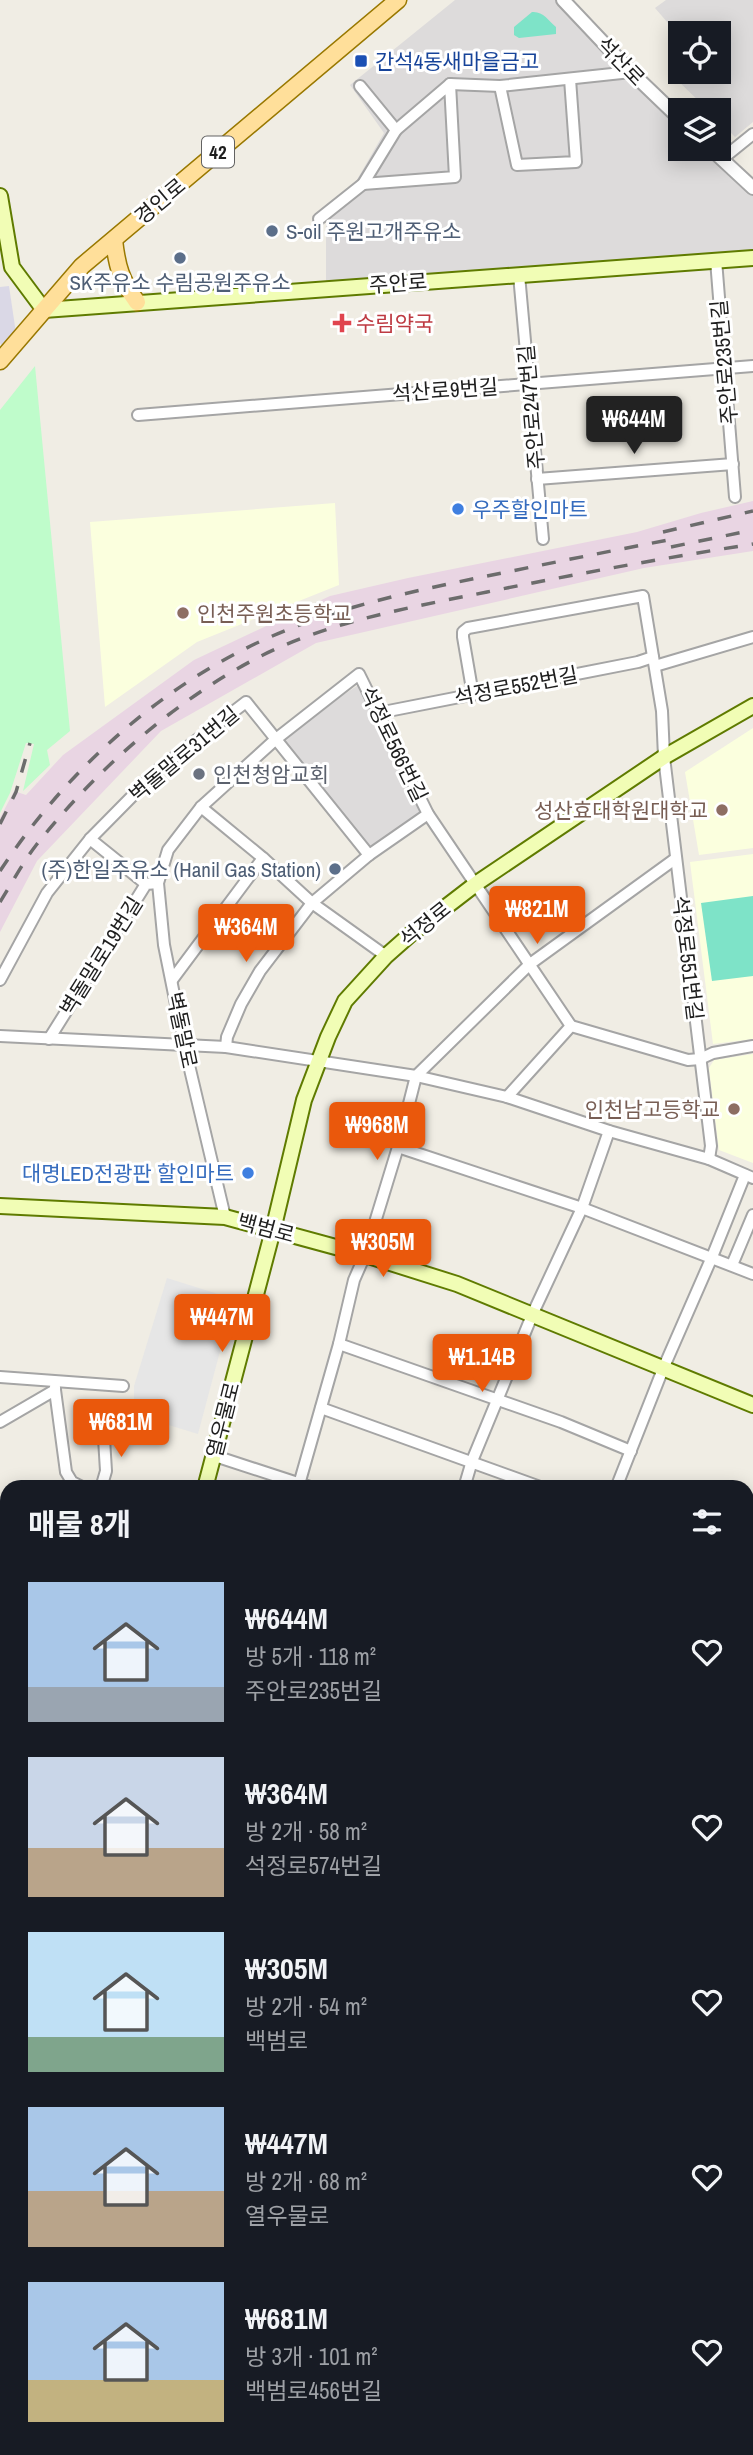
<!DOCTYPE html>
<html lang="ko">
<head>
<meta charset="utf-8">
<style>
  body { margin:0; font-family:"Archivo Narrow","Noto Sans KR",sans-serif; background:#242831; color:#f1f3f6; height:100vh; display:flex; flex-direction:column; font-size:26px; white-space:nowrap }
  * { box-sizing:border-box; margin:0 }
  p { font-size:23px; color:#9ea1a6 }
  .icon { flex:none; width:38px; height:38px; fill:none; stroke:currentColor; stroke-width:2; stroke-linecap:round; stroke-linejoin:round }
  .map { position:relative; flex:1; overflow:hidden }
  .details { position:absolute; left:0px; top:1480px; width:754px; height:975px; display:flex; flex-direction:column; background:#171b24; border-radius:21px 21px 0 0; box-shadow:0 4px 18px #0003 }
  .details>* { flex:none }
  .fabs { position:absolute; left:668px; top:21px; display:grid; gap:14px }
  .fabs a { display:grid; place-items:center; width:63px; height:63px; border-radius:0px; background:#171b24; box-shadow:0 4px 18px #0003; font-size:35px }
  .price { position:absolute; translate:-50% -60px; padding:0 16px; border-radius:7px; background:#ea580c; color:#fff; font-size:23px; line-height:46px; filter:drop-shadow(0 2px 4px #0008) }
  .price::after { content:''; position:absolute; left:50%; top:42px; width:21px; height:16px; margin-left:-10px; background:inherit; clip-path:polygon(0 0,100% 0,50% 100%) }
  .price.on { background:#222; color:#fff }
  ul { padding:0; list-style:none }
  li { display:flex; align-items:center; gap:21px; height:175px; padding:0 28px }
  li span { display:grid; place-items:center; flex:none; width:196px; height:140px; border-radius:0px; color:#555 }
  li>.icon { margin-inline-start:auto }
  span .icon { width:84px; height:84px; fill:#fffc; stroke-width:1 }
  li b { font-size:30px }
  h2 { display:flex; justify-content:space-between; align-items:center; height:84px; padding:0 28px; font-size:30px }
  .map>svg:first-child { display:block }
  .residential { fill:#dddbdb }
  .industrial { fill:#e9d5e3 }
  .education { fill:#fbffde }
  .park { fill:#bffccb }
  .pitch { fill:#7ee3c8 }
  .parking { fill:#e6e6e6 }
  .plaza { fill:#dad8e6 }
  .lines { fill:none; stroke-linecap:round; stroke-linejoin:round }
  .minor-casing { stroke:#a5a5a5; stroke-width:14 }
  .tertiary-casing { stroke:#a5a5a5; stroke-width:16 }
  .secondary-casing { stroke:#5f7b00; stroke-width:18 }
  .primary-casing { stroke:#997800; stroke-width:19 }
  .minor { stroke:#fff; stroke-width:10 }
  .tertiary { stroke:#fff; stroke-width:12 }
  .secondary { stroke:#f1fdb5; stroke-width:14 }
  .primary { stroke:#ffdf9a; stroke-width:16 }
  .rail { stroke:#6c6c6c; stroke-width:3.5; stroke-dasharray:14 14; stroke-linecap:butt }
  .transit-dot { fill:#1a4fb4; stroke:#fff; stroke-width:2.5 }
  .service-dot { fill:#5c6f8a; stroke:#fff; stroke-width:2.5 }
  .health-dot { fill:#e0444e; stroke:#fff; stroke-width:2.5 }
  .shop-dot { fill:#3f7fe0; stroke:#fff; stroke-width:2.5 }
  .education-dot { fill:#8d6e63; stroke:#fff; stroke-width:2.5 }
  .worship-dot { fill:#6b7280; stroke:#fff; stroke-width:2.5 }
  .labels { text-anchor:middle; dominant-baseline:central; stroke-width:6; stroke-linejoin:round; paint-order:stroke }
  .shield { fill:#fff; stroke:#626262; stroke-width:2 }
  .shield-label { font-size:19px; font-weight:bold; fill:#1e1e1e }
  .transit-label { font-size:21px; fill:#164399; stroke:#fff; text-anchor:start }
  .street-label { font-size:21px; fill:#1e1e1e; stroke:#fff }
  .service-label { font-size:21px; fill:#4e5e75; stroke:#fff; text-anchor:start }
  .health-label { font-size:21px; fill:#be3a42; stroke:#fff; text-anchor:start }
  .shop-label { font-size:21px; fill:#366cbe; stroke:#fff; text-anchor:start }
  .education-label { font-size:21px; fill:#785e54; stroke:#fff; text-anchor:end }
  .worship-label { font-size:21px; fill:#5b616d; stroke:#fff; text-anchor:start }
</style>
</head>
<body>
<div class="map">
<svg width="753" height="2455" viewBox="0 0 753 2455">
  <rect width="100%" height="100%" fill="#f0ede4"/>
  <g class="residential">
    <polygon points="455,0 555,0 681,120 681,149 711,149 753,188 753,252 326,289 326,222 355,183 384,133 350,85"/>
    <polygon points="666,0 753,0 753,122 735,137 719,121 719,110 708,110 668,71 681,61 681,72 719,72 719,33 681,33 681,38 655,8"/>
    <polygon points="363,682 428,814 369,855 276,739"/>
    <polygon points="747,2387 753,2391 753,2455 431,2455 430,2448 747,2448"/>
  </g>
  <g class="industrial">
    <polygon points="753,501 753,551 644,568 316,643 161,731 37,861 0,932 0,818 14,791 26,795 63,755 194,660 330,596 408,578 637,532 701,513"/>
    <polygon points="0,2188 7,2287 7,2448 21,2448 21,2455 0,2455"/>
  </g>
  <g class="education">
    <polygon points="335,503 339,585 197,642 105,707 90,522"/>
    <polygon points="753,728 753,848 699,855 685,772"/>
    <polygon points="753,854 753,1039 713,1044 690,862"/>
    <polygon points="753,1054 753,1163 719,1150 709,1068 714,1060"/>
    <polygon points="747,2142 753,2147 753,2311 747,2306"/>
    <polygon points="267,2448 431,2448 432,2455 268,2455"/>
  </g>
  <polygon class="park" points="35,366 70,731 47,750 50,765 23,791 34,744 26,743 10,793 0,813 0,410"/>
  <g class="pitch">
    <path d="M532 12C543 11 548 20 556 27V34L519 38 514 35V27Z"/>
    <polygon points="753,896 753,976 712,981 701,903"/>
    <polygon points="747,2156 753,2160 753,2240 747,2235"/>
  </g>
  <polygon class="parking" points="167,1278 234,1299 198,1434 146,1418 134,1404 134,1386"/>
  <polygon class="plaza" points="9,286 17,340 6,352 0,343 0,287"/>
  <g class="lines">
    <g class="minor-casing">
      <g id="minor">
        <polyline points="450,84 500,86 631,72"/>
        <polyline points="500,86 517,165 576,162 570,79"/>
        <polyline points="722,159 753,134"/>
        <polyline points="363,184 455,177 450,84 396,130"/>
        <polyline points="319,219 363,184 396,130 360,86"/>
        <polyline points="716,260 735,497"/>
        <polyline points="519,275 543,539"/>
        <polyline points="138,415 753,366"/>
        <polyline points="537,479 733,464"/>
        <polyline points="655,666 753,637"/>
        <polyline points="473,695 463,637 463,632 468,628 643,596 662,711 664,757 711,1146 709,1159"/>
        <polyline points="378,713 638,662 653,657"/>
        <polyline points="201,807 263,858 312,903 386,956"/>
        <polyline points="90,839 146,884"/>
        <polyline points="0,980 47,893 90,839 159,769 246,702 369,855"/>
        <polyline points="172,980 263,858"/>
        <polyline points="0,1036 226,1047 416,1076 507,1097 609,1131 709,1159 753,1178"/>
        <polyline points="49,1039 146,884 158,883"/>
        <polyline points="226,1047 227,1037 241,1004 260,971 312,903 369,855 428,814"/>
        <polyline points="507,1097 571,1026 688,1060 700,1059 713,1053 753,1046"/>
        <polyline points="398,1147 582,1208 753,1274"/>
        <polyline points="225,1217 184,1044 164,945 158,883 168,850 201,807 276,739 359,674 428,814 571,1026"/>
        <polyline points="732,1265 753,1215"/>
        <polyline points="339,1344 561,1422 631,1451"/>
        <polyline points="0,1377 123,1386"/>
        <polyline points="55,1390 66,1472 72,1482 84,1488"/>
        <polyline points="321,1408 543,1488"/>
        <polyline points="0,1422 55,1390 55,1387"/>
        <polyline points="215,1456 313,1488"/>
        <polyline points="101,1488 106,1471 103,1422 106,1417 124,1412"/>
        <polyline points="298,1488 339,1344 354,1280 365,1255 398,1147 416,1076 530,964 675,859"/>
        <polyline points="464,1488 472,1461 533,1313 582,1208 609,1131"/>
        <polyline points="616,1488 663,1369 712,1257 745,1175"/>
        <polyline points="0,1566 7,1565"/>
        <polyline points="0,1596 7,1663"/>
        <polyline points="747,1597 753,1594"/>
        <polyline points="747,1657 753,1663"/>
        <polyline points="7,1747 5,1750 7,1778"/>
        <polyline points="747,1751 753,1759"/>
        <polyline points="747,1872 753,1882"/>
        <polyline points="0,1895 7,1894"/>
        <polyline points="0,1943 7,1942"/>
        <polyline points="747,1946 753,1942"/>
        <polyline points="747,2121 753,2117"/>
        <polyline points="747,2132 753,2138"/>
        <polyline points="104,2448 104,2455"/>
        <polyline points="175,2448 176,2455"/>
        <polyline points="260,2448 260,2455"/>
      </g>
    </g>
    <g class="tertiary-casing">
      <g id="tertiary">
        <polyline points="563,0 631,72 681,120"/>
        <polyline points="711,149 753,188"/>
      </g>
    </g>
    <g class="secondary-casing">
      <g id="secondary">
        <polyline points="0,196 12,267 44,310 753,258"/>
        <polyline points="0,1206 225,1217 365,1255 457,1284 753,1405"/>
        <polyline points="205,1488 273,1230 304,1100 328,1037 345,1001 386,956 412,933 477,883 664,757 753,706"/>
        <polyline points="747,2356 753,2361"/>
      </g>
    </g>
    <g class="primary-casing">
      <g id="primary">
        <path d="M114 240C117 267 121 280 137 302"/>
        <polyline points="0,361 82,266 398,0"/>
      </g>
    </g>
    <use href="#minor" class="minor"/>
    <use href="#tertiary" class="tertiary"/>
    <use href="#secondary" class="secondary"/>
    <use href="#primary" class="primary"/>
    <g class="rail">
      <polyline points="663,532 753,511"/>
      <polyline points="671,547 753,530"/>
      <polyline points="0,824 16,792 30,743"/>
      <path d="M0 871C63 775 154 691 259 642 332 608 409 592 487 576 551 563 615 550 679 538"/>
      <path d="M0 902C12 883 23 862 37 844 96 770 177 698 263 655 332 621 412 607 487 592 576 574 664 558 753 544"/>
      <polyline points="0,2275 7,2359"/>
      <polyline points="0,2368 7,2455"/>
    </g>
  </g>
  <rect class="transit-dot" x="354" y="54" width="14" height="14" rx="3.5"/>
  <g class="service-dot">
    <circle cx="272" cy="231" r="7"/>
    <circle cx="180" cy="258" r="7"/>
    <circle cx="335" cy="869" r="7"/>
  </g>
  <path class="health-dot" d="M338.5 312.5h7v7h7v7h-7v7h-7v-7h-7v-7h7z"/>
  <g class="shop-dot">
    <circle cx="458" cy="509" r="7"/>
    <circle cx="248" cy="1173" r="7"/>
  </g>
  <g class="education-dot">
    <circle cx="183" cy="613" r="7"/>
    <circle cx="722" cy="810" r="7"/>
    <circle cx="734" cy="1109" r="7"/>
  </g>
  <circle class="worship-dot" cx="199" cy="774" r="7"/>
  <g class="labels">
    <rect class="shield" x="202" y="136.5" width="32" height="31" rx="5"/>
    <g class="shield-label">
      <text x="218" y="152">42</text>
    </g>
    <g class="transit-label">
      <text x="375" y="61">간석4동새마을금고</text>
    </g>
    <g class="street-label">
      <text transform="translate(621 61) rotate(46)">석산로</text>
      <text transform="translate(160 201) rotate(-40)">경인로</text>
      <text transform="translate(398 283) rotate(-4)">주안로</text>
      <text transform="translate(724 362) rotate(-95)">주안로235번길</text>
      <text transform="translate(445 390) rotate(-4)">석산로9번길</text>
      <text transform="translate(531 407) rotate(-95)">주안로247번길</text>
      <text transform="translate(516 686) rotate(-11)">석정로552번길</text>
      <text transform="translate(394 744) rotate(64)">석정로566번길</text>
      <text transform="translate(184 754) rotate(-40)">벽돌말로31번길</text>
      <text transform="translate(425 924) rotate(-39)">석정로</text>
      <text transform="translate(101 956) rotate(-58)">벽돌말로19번길</text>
      <text transform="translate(688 958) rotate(83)">석정로551번길</text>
      <text transform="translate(182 1030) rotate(78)">벽돌말로</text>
      <text transform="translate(266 1228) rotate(15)">백범로</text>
      <text transform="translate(223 1420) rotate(-76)">열우물로</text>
    </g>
    <g class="service-label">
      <text x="286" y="231">S-oil 주원고개주유소</text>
      <text x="180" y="282" text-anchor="middle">SK주유소 수림공원주유소</text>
      <text x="321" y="869" text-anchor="end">(주)한일주유소 (Hanil Gas Station)</text>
    </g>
    <g class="health-label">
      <text x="356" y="323">수림약국</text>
    </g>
    <g class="shop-label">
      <text x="472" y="509">우주할인마트</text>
      <text x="234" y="1173" text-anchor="end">대명LED전광판 할인마트</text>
    </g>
    <g class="education-label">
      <text x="197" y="613" text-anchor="start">인천주원초등학교</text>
      <text x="708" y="810">성산효대학원대학교</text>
      <text x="720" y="1109">인천남고등학교</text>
    </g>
    <g class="worship-label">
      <text x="213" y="774">인천청암교회</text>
    </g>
  </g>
</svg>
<div class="fabs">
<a><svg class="icon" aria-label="locate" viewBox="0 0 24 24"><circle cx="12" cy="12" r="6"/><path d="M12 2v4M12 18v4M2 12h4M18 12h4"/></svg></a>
<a><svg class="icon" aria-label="layers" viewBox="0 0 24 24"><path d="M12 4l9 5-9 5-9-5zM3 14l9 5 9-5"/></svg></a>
</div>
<b class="price on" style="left:634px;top:456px">₩644M</b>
<b class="price" style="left:537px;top:946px">₩821M</b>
<b class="price" style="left:246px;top:964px">₩364M</b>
<b class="price" style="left:377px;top:1162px">₩968M</b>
<b class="price" style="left:383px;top:1279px">₩305M</b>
<b class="price" style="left:222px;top:1354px">₩447M</b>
<b class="price" style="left:482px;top:1394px">₩1.14B</b>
<b class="price" style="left:121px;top:1459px">₩681M</b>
<section class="details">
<h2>매물 8개<svg class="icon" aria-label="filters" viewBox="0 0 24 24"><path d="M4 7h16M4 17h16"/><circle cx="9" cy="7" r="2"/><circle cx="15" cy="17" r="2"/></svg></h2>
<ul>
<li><span style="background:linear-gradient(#a9c7e8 75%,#9aa5b1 0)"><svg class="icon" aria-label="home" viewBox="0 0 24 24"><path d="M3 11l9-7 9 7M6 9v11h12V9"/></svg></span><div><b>₩644M</b><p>방 5개 · 118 m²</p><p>주안로235번길</p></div><svg class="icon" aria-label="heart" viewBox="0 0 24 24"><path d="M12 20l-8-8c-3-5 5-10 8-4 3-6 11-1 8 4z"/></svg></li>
<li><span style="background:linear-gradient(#c9d6e8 65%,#b9a48a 0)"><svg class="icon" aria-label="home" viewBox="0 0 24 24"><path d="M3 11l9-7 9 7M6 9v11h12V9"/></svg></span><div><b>₩364M</b><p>방 2개 · 58 m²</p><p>석정로574번길</p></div><svg class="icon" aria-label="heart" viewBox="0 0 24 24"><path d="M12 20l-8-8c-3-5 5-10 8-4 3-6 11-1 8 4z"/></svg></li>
<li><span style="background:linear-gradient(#bfe0f5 75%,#7fa58c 0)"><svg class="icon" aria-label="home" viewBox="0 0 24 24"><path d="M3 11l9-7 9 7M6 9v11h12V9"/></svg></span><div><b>₩305M</b><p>방 2개 · 54 m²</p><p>백범로</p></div><svg class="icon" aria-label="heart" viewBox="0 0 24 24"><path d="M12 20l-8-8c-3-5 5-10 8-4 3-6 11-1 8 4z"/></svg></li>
<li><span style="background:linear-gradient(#a9c7e8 60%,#b9a48a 0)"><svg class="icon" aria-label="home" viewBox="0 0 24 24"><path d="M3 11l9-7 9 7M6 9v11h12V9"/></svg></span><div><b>₩447M</b><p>방 2개 · 68 m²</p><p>열우물로</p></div><svg class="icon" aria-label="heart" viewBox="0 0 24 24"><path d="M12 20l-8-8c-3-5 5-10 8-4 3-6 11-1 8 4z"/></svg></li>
<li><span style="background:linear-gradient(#a9c7e8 70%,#c2b280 0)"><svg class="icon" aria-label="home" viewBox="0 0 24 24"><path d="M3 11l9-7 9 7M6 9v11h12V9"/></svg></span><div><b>₩681M</b><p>방 3개 · 101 m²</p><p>백범로456번길</p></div><svg class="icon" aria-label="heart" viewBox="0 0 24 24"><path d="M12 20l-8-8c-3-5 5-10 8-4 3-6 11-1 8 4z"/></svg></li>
</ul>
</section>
</div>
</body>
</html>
